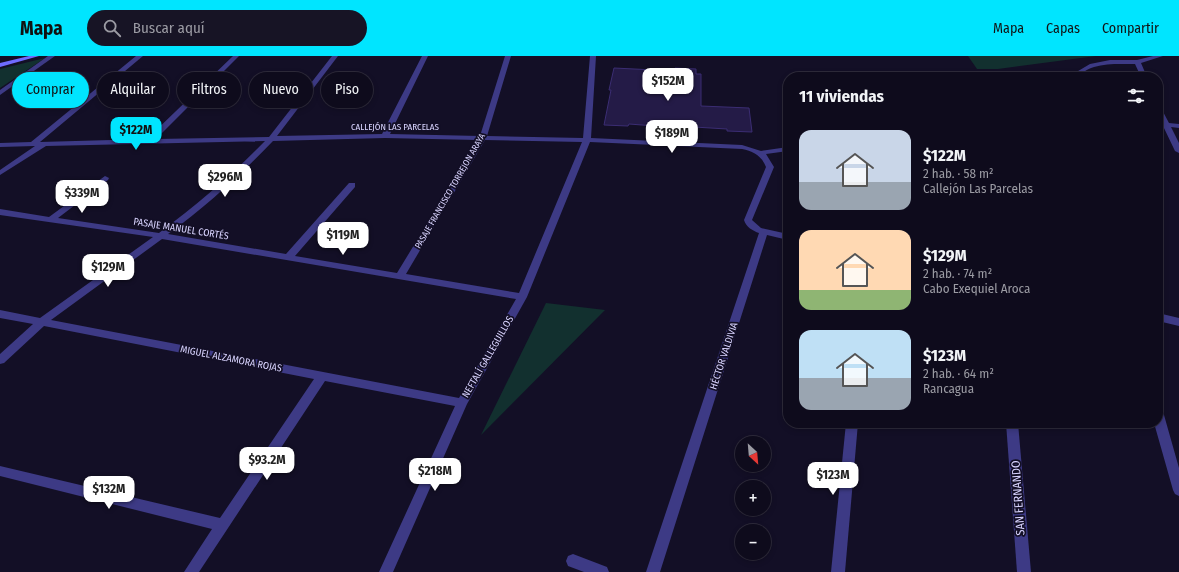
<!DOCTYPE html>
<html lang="es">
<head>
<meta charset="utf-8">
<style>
  body { margin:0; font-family:"Fira Sans Condensed",sans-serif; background:#171425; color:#f1f3f6; height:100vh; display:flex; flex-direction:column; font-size:15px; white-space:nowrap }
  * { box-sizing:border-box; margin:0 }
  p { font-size:13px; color:#9b9ba3 }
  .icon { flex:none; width:22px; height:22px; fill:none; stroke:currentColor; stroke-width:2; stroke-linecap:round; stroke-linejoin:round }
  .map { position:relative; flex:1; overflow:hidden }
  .drawer { position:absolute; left:783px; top:16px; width:380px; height:356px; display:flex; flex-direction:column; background:#0e0b1c; border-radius:16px; box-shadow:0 2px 6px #0003,0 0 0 1px #2e2b3b }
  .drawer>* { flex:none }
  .banner { position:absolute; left:12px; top:16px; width:380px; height:36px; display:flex; gap:8px }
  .needle { width:26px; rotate:154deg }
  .controls { position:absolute; left:735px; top:380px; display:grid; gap:8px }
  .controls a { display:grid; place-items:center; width:36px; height:36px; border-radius:50%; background:#0e0b1c; box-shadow:0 2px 6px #0003,0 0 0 1px #2e2b3b; font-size:20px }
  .price { position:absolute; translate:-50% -34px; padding:0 9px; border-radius:8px; background:#fff; color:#222; font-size:13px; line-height:26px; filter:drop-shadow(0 1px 2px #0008) }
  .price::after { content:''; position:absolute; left:50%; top:24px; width:12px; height:9px; margin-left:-6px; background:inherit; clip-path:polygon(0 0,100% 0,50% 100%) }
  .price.on { background:#00e5ff; color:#111 }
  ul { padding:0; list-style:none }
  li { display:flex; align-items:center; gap:12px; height:100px; padding:0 16px }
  li span { display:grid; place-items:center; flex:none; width:112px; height:80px; border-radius:12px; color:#555 }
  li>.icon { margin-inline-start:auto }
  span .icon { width:48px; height:48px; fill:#fffc; stroke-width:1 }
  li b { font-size:17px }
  h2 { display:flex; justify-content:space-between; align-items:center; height:48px; padding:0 16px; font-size:17px }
  .tag { padding:0 14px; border-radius:18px; background:#0e0b1c; box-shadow:0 2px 6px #0003,0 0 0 1px #2e2b3b; font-size:14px; line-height:36px }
  .tag.on { background:#00e5ff; color:#111 }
  header { display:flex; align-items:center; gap:24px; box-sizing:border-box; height:56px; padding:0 20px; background:#00e5ff; color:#111 }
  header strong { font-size:19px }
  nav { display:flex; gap:22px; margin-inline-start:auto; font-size:14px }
  .search { width:280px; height:36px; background:#171425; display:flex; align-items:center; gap:10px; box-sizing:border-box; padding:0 14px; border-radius:22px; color:#9b9ba3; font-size:15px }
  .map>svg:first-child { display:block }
  .green { fill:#12302f }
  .building { fill:#241b47; stroke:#3b2d73 }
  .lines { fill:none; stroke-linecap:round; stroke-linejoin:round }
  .minor { fill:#3d3a85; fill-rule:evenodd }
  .secondary { fill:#6f6bff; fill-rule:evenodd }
  .labels { text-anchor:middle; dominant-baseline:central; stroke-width:3.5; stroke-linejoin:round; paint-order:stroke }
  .far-street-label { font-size:9px; fill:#d9d4ff; stroke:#130f26 }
  .street-label { font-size:10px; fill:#d9d4ff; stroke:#130f26 }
  .near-street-label { font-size:12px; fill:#d9d4ff; stroke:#130f26 }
</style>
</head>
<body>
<header>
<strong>Mapa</strong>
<div class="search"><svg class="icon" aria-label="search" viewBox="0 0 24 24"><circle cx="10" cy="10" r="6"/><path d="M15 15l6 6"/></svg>Buscar aquí</div>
<nav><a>Mapa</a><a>Capas</a><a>Compartir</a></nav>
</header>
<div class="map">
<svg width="1179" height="516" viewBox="0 0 1179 516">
  <rect width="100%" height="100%" fill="#130f26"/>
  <g class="green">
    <polygon points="968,0 1096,0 998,13 977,13"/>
    <polygon points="45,2 0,32 0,13"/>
    <polygon points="546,247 605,254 481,379"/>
  </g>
  <polygon class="building" points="614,12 675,15 675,12 696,13 696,18 701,18 701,50 749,52 752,76 727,75 727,73 694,71 694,73 629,68 628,70 604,69 611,34 609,34"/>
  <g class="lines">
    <g class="minor">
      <polygon points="48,0 55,0 0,39 0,34"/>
      <path d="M136 0H143L40 86 147 83 233 0H239L156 83 269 81 332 0H338L277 80 382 78 422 0H428L390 78 480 80 505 0H511L487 80 583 82 590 0H596L591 82 742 89 761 95 788 91V95L766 98 774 111 752 164 761 172 788 178V184L767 179 660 516H646L759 177C753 175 746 171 744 164L766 111C762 100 753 95 742 93L590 86 527 241 467 348 393 516H379L455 350 325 325 199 516H184L212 473 0 420V410L220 462 314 323 44 270 4 307 0 308V298L33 268 0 262V254L40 262 153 181 0 159V153L49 161 105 120 109 122 108 124 58 162 159 177C197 149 232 119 265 85L46 90 0 119V114L35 90 0 91V87L31 86ZM385 82 478 84 397 217 295 200 355 131V127H349L286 198 168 178C207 150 240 119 273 85ZM485 84 582 86 519 237 406 218ZM162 183 516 243 459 342 51 264Z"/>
      <path d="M1153 0H1163L1141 7 1147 21H1141L1135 8C1121 8 1107 7 1094 11 1084 14 1079 21 1068 21L1090 8 1110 4H1137Z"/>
      <polygon points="1158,50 1161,52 1169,67 1179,68 1179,72 1171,71 1179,87 1179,97 1175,95 1163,70 1158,68 1161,66 1158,59"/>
      <polygon points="1158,257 1179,262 1179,270 1158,265"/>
      <polygon points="1158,354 1162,356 1164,359 1179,412 1179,440 1175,438 1173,434 1154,367 1158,367"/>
      <polygon points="846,367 858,367 845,516 831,516"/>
      <polygon points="1006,367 1018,367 1031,516 1017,516"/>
      <polygon points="573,498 607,511 609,516 584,516 568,510 566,505 568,500"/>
    </g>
    <polygon class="secondary" points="29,0 39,0 0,11 0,7"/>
  </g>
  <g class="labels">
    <g class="far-street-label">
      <text x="395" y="71">CALLEJÓN LAS PARCELAS</text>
      <text transform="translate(450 135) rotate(-60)">PASAJE FRANCISCO TORREJON ARAYA</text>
    </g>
    <g class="street-label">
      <text transform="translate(181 173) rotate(9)">PASAJE MANUEL CORTÉS</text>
      <text transform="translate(724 300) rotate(-72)">HÉCTOR VALDIVIA</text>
      <text transform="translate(488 301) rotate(-60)">NEFTALÍ GALLEGUILLOS</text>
      <text transform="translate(231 303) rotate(11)">MIGUEL ALZAMORA ROJAS</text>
    </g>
    <g class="near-street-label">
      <text transform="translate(1018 442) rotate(-94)">SAN FERNANDO</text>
    </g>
  </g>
</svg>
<div class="controls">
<a><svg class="needle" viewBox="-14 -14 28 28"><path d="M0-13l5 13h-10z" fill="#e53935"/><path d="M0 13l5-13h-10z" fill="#9b9ba3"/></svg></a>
<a>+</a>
<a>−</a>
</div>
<b class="price" style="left:668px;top:46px">$152M</b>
<b class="price on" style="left:136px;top:95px">$122M</b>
<b class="price" style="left:672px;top:98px">$189M</b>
<b class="price" style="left:225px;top:142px">$296M</b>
<b class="price" style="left:82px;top:158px">$339M</b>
<b class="price" style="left:343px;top:200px">$119M</b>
<b class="price" style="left:108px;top:232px">$129M</b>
<b class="price" style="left:267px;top:425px">$93.2M</b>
<b class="price" style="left:435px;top:436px">$218M</b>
<b class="price" style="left:833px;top:440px">$123M</b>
<b class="price" style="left:109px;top:454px">$132M</b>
<div class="banner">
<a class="tag on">Comprar</a>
<a class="tag">Alquilar</a>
<a class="tag">Filtros</a>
<a class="tag">Nuevo</a>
<a class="tag">Piso</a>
</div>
<section class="drawer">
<h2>11 viviendas<svg class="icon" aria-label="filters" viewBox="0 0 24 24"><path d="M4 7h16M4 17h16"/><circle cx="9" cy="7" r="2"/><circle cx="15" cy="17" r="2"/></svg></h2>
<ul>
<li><span style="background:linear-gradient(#c9d6e8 65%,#9aa5b1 0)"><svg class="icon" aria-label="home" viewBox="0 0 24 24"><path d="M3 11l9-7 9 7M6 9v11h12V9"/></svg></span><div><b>$122M</b><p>2 hab. · 58 m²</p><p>Callejón Las Parcelas</p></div></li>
<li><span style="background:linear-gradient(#ffd9b3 75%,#8fb573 0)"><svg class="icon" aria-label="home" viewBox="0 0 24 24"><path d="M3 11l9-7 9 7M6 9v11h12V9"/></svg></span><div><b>$129M</b><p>2 hab. · 74 m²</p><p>Cabo Exequiel Aroca</p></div></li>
<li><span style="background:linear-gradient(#bfe0f5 60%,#9aa5b1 0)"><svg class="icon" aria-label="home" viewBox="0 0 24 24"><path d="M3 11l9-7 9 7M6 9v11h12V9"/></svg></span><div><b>$123M</b><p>2 hab. · 64 m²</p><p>Rancagua</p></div></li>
</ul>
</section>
</div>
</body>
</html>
